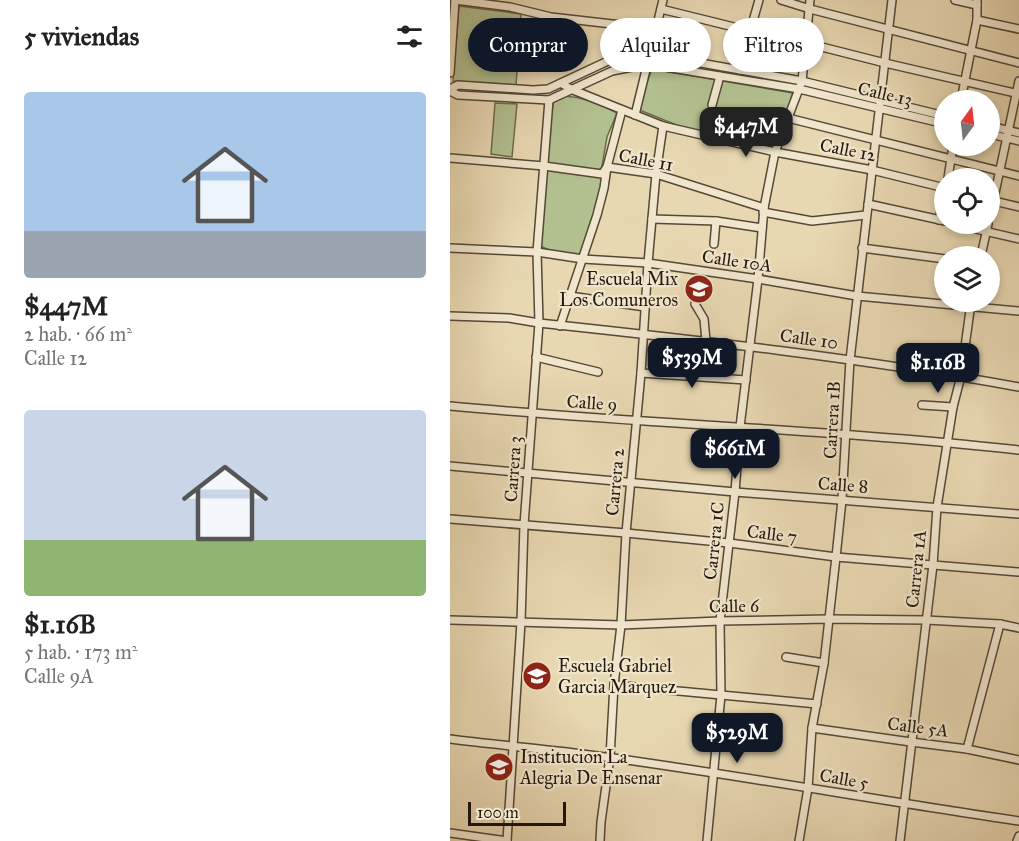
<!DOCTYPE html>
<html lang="es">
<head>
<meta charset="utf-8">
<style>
  body { margin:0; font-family:"IM FELL Great Primer",serif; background:#f6f6f6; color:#222; height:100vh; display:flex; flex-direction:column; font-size:22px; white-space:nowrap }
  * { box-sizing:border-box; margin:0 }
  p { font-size:20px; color:#767676 }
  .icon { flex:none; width:33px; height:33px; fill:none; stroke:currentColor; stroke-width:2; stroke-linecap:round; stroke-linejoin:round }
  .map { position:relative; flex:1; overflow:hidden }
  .drawer { display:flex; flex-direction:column; background:#fff; width:450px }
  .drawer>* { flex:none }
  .banner { position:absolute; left:18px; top:18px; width:460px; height:54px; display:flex; gap:12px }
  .needle { width:39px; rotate:15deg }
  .controls { position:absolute; left:484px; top:90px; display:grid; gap:12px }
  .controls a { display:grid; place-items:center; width:66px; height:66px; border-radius:50%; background:#fff; box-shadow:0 3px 9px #0003; font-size:30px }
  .scale { position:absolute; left:18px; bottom:15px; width:98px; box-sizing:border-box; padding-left:6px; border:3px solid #24180c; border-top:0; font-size:16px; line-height:21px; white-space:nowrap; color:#24180c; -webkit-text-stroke:4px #f0e6cd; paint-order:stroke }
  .price { position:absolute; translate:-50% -51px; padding:0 14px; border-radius:12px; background:#111827; color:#fff; font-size:20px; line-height:39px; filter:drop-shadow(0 2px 3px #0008) }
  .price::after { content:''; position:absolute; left:50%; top:36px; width:18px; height:14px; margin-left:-9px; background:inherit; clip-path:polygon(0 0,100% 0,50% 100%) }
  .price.selected { background:#222; color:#fff }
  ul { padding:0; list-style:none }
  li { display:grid; align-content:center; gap:12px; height:318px; padding:0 24px }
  li span { display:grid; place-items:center; height:186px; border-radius:6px; color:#555 }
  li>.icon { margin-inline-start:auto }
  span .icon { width:108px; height:108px; fill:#fffc; stroke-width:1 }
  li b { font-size:26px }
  h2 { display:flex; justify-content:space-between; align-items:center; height:72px; padding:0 24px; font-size:26px }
  .pill { padding:0 21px; border-radius:27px; background:#fff; box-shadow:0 3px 9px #0003; font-size:21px; line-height:54px }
  .pill.selected { background:#111827; color:#fff }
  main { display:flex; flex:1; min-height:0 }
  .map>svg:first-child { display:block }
  .green { fill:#b2bf8f; stroke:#6b6c4e; stroke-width:1.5 }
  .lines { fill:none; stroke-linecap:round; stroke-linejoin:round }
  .street-casing { stroke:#554836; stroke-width:10 }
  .street { stroke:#f0e6cd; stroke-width:7 }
  .labels { text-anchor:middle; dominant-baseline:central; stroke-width:4.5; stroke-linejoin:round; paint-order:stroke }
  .street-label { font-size:18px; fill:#24180c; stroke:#f0e6cd }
  .poi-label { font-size:18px; fill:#24180c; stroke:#f0e6cd; text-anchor:start }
</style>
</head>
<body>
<main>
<section class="drawer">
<h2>5 viviendas<svg class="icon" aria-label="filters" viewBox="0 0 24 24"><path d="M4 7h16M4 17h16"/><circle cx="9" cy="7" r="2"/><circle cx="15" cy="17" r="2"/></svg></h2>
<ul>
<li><span style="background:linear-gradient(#a9c7e8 75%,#9aa5b1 0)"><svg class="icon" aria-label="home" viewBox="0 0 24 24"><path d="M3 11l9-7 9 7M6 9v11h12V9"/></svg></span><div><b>$447M</b><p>2 hab. · 66 m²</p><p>Calle 12</p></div></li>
<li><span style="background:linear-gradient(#c9d6e8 70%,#8fb573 0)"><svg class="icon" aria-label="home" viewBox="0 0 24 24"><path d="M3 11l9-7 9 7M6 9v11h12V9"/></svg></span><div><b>$1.16B</b><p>5 hab. · 173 m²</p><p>Calle 9A</p></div></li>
</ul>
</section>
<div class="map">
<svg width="569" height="841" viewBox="0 0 569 841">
  <rect width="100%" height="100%" fill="#e8d8b2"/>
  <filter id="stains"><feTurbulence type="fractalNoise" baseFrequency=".00333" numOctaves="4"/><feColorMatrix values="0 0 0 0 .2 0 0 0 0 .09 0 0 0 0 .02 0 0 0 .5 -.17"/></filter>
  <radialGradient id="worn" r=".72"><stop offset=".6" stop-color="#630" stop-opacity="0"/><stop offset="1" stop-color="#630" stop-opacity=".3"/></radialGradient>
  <g class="green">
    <polygon points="9,6 71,14 66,85 3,81"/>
    <polygon points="202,69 343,93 326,145 234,128 187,109"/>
    <path d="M114 96C132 97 151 104 167 113L157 137 151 172 114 167 97 163 98 129 104 100Z"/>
    <polygon points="45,103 67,104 62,157 41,154"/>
    <polygon points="96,168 153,175 146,213 132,258 102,251 90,246"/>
  </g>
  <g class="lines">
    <g class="street-casing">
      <g id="street">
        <polyline points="5,0 60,7 101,17 206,29"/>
        <polyline points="331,0 360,9 569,63"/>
        <polyline points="505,0 527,5"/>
        <polyline points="211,9 300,31"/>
        <polyline points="527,20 569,29"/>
        <polyline points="356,43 435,63 569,94"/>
        <polyline points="289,70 309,0"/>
        <polyline points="0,73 5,0"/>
        <polyline points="112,84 123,90 213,126 325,152 422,170 495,188"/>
        <polyline points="0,89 8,85 83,90 98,89 160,60 200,54 352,81 495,116"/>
        <polyline points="0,91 8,95 99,100 162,71 197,64 349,89 495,124"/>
        <polyline points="511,100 527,20 527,0"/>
        <polyline points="262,105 270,76"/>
        <polyline points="185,115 213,0"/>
        <polyline points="338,118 569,176"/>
        <polyline points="540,126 569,133"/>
        <polyline points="540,134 569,141"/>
        <polyline points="0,158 94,166 152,174 157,167 206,174 314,208"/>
        <polyline points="498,178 503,146"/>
        <polyline points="540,200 569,207"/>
        <polyline points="418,204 495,221"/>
        <polyline points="313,212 362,221 416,215"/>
        <polyline points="540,216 569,81"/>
        <polyline points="202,219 266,221 312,228"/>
        <polyline points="489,220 495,193"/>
        <polyline points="504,224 569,239"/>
        <polyline points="264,244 266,221"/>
        <polyline points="0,248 87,252 133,259 198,263 308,279 407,296 569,311"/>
        <polyline points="412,248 495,259"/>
        <polyline points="531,256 538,224"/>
        <polyline points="120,296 195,307"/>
        <polyline points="245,304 254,319 256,341"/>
        <path d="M0 316 59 318 89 323C249 340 410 358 569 387"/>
        <polyline points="110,326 147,215 154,188 157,167 172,110"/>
        <polyline points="86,357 148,372"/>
        <polyline points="191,373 296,380"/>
        <polyline points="472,405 503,407"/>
        <path d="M0 406C189 424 380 429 569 450"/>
        <polyline points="0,466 285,492 569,514"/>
        <polyline points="0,519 176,533 279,543 386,557 569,572"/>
        <polyline points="0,620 171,625 270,621 379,619 476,620 550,624 569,628"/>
        <polyline points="336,657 374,663"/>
        <polyline points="164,685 367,704"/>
        <polyline points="362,728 461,742 517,749 569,760"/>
        <path d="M0 739C54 746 109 750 163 758 299 777 433 801 569 821"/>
        <polyline points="517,749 550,624"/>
        <polyline points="0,833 57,841"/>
        <polyline points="57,841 71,622 74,525 89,323 87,252 99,100"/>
        <polyline points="150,841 151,822 160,757 164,685 171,625 176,533 191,373 198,263 206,174 213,126"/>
        <polyline points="257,841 271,695 270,621 285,492 290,427 308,279 314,208 325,152 352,81 360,0"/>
        <polyline points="349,841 358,788 362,728 374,663 386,557 392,500 400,360 442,0"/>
        <polyline points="450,841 483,565 487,507 503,407 511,376 521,303"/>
        <polyline points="567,841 569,836"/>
      </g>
    </g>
    <use href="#street" class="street"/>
  </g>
  <defs>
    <g id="school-disc" transform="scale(1.5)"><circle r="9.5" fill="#8f2418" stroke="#f0e6cd"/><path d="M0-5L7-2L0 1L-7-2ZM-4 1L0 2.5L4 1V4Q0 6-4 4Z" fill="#fff"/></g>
  </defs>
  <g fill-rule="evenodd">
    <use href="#school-disc" x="249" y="289"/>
    <use href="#school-disc" x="87" y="676"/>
    <use href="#school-disc" x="49" y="767"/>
  </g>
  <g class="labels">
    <g class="street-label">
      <text transform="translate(435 94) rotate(13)">Calle 13</text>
      <text transform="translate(398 150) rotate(11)">Calle 12</text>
      <text transform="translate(196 160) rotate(11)">Calle 11</text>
      <text transform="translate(287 261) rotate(8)">Calle 10A</text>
      <text transform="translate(359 339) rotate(8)">Calle 10</text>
      <text transform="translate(142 403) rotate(4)">Calle 9</text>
      <text transform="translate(382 420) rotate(-87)">Carrera 1B</text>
      <text transform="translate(63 469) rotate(-86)">Carrera 3</text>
      <text transform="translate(165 482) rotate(-85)">Carrera 2</text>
      <text transform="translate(393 485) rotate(4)">Calle 8</text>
      <text transform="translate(322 534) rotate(7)">Calle 7</text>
      <text transform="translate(264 541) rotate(-84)">Carrera 1C</text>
      <text transform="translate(466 569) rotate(-84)">Carrera 1A</text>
      <text transform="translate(284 606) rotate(-1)">Calle 6</text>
      <text transform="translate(468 727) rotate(7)">Calle 5A</text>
      <text transform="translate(394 779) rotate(10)">Calle 5</text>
    </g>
    <g class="poi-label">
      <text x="228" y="279" text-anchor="end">Escuela Mix<tspan x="228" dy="21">Los Comuneros</tspan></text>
      <text x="108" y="666">Escuela Gabriel<tspan x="108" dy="21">Garcia Marquez</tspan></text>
      <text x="70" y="757">Institucion La<tspan x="70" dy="21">Alegria De Ensenar</tspan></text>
    </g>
  </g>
  <rect width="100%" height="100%" filter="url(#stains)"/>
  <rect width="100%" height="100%" fill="url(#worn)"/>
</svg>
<div class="controls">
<a><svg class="needle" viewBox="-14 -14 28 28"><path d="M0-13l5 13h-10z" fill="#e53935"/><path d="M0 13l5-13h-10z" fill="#767676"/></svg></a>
<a><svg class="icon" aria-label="locate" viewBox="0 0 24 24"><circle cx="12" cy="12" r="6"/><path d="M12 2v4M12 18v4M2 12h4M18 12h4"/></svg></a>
<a><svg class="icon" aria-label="layers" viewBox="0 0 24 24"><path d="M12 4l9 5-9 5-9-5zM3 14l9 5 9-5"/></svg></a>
</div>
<div class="scale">100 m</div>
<b class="price selected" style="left:296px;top:158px">$447M</b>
<b class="price" style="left:242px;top:389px">$539M</b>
<b class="price" style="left:488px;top:394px">$1.16B</b>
<b class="price" style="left:285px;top:480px">$661M</b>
<b class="price" style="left:287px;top:764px">$529M</b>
<div class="banner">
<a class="pill selected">Comprar</a>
<a class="pill">Alquilar</a>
<a class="pill">Filtros</a>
</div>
</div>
</main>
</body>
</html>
